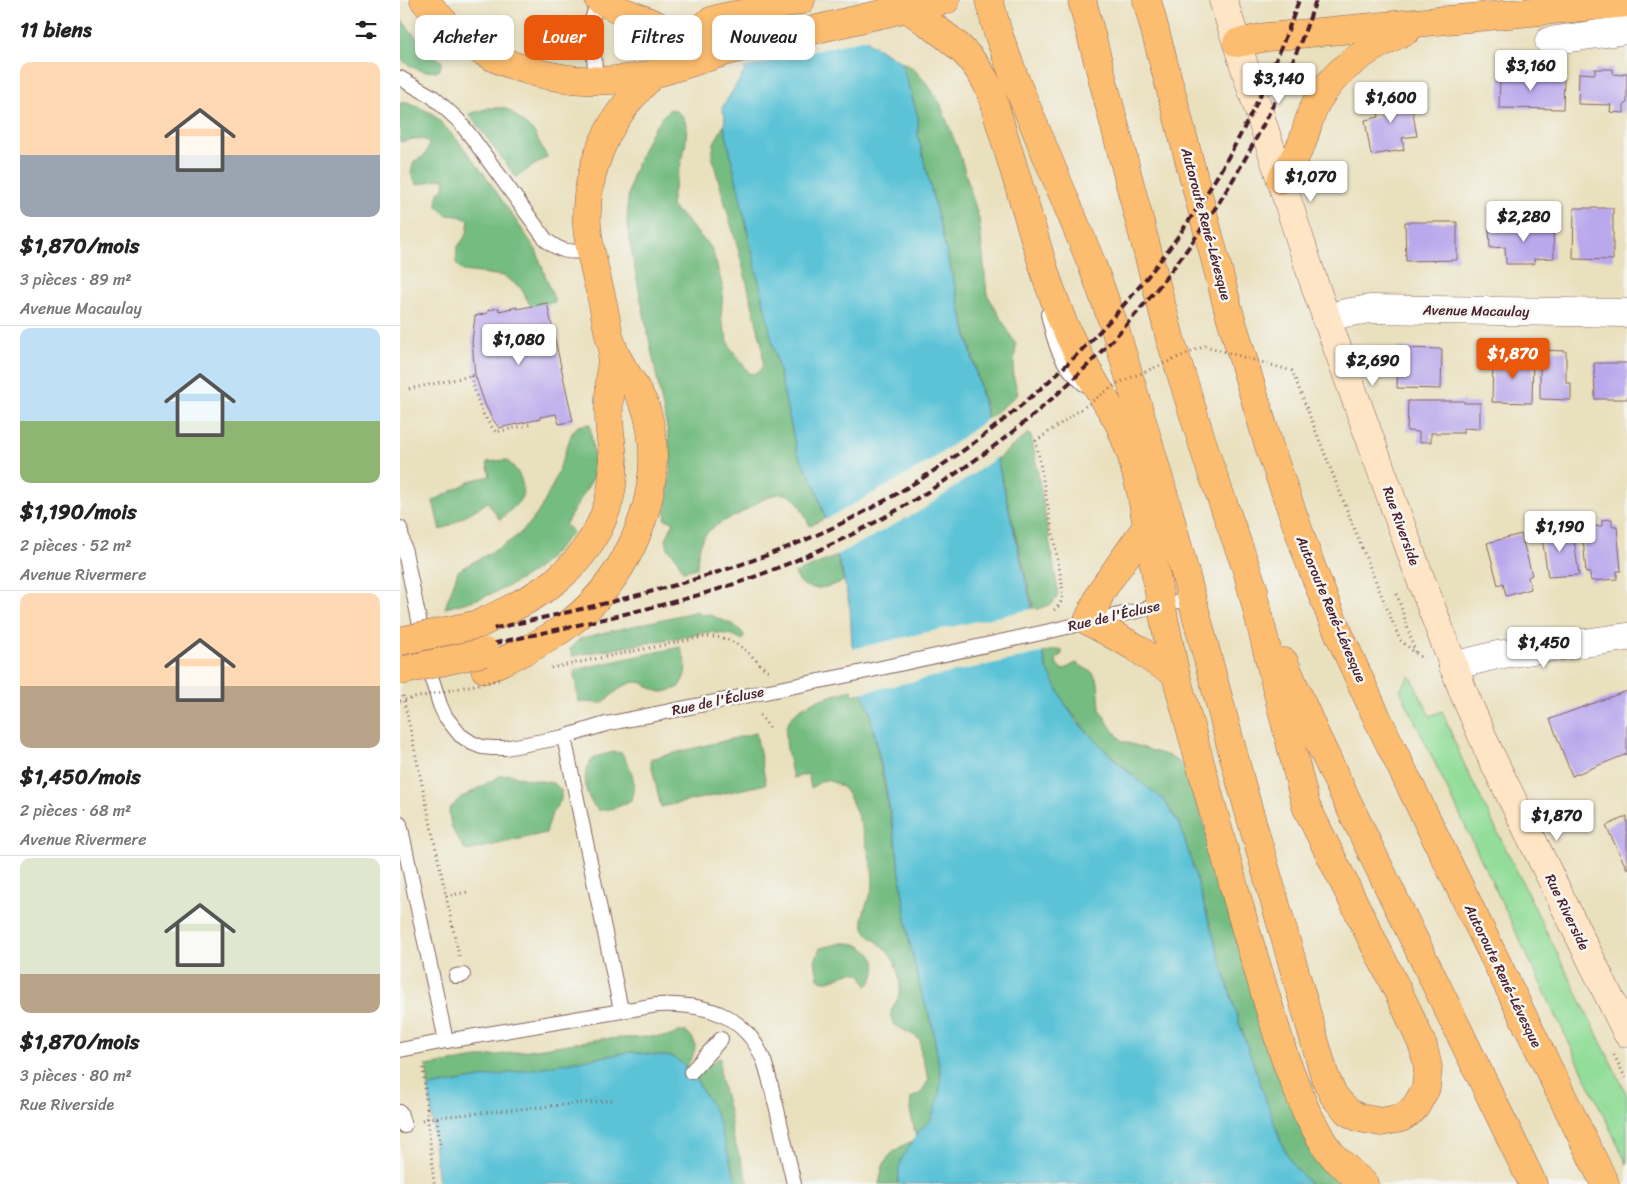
<!DOCTYPE html>
<html lang="fr">
<head>
<meta charset="utf-8">
<style>
  body { margin:0; font-family:Sriracha,sans-serif; background:#f6f6f6; color:#222; height:100vh; display:flex; flex-direction:column; font-size:19px; white-space:nowrap }
  * { box-sizing:border-box; margin:0 }
  p { font-size:16px; color:#767676 }
  .icon { flex:none; width:28px; height:28px; fill:none; stroke:currentColor; stroke-width:2; stroke-linecap:round; stroke-linejoin:round }
  .map { position:relative; flex:1; overflow:hidden }
  .details { display:flex; flex-direction:column; background:#fff; width:400px }
  .details>* { flex:none }
  .guide { position:absolute; left:15px; top:15px; width:475px; height:45px; display:flex; gap:10px }
  .price { position:absolute; translate:-50% -42px; padding:0 11px; border-radius:5px; background:#fff; color:#222; font-size:16px; line-height:32px; filter:drop-shadow(0 1px 2px #0008) }
  .price::after { content:''; position:absolute; left:50%; top:30px; width:15px; height:11px; margin-left:-8px; background:inherit; clip-path:polygon(0 0,100% 0,50% 100%) }
  .price.selected { background:#ea580c; color:#fff }
  ul { padding:0; list-style:none }
  li { display:grid; align-content:center; gap:10px; height:265px; padding:0 20px }
  li+li { border-top:1px solid #e0e0e0 }
  li span { display:grid; place-items:center; height:155px; border-radius:10px; color:#555 }
  li>.icon { margin-inline-start:auto }
  span .icon { width:90px; height:90px; fill:#fffc; stroke-width:1 }
  li b { font-size:21px }
  h2 { display:flex; justify-content:space-between; align-items:center; height:60px; padding:0 20px; font-size:21px }
  .pill { padding:0 18px; border-radius:10px; background:#fff; box-shadow:0 2px 8px #0003; font-size:18px; line-height:45px }
  .pill.selected { background:#ea580c; color:#fff }
  main { display:flex; flex:1; min-height:0 }
  .map>svg:first-child { display:block }
  .green { fill:#92dd99; stroke:#6e7e62 }
  .forest { fill:#75bc81; stroke:#606e56 }
  .water { fill:#5bc3d7; stroke:#527181 }
  .pier { fill:#e9e0bd }
  .building { fill:#baa8ec }
  .lines { fill:none; stroke-linecap:round; stroke-linejoin:round }
  .lane-casing { stroke:#82635e; stroke-width:16 }
  .street-casing { stroke:#82635e; stroke-width:29 }
  .secondary-casing { stroke:#82635e; stroke-width:29 }
  .primary-casing { stroke:#82635e; stroke-width:29 }
  .highway-casing { stroke:#82635e; stroke-width:29 }
  .path { stroke:#82635e; stroke-width:3; stroke-dasharray:1 4; stroke-linecap:butt }
  .lane { stroke:#fff; stroke-width:14 }
  .street { stroke:#fff; stroke-width:28 }
  .secondary { stroke:#fee5c5; stroke-width:28 }
  .primary { stroke:#fcbd6f; stroke-width:28 }
  .highway { stroke:#fcbd6f; stroke-width:28 }
  .rail { stroke:#4a1f2b; stroke-width:4; stroke-dasharray:8 4; stroke-linecap:butt }
  .primary-bridge-casing { stroke:#82635e; stroke-width:29; stroke-linecap:butt }
  .path-bridge { stroke:#82635e; stroke-width:3; stroke-dasharray:1 4; stroke-linecap:butt }
  .primary-bridge { stroke:#fcbd6f; stroke-width:28 }
  .labels { text-anchor:middle; dominant-baseline:central; stroke-width:5; stroke-linejoin:round; paint-order:stroke }
  .street-label { font-size:14px; fill:#4a1f2b; stroke:#f6f6f2 }
</style>
</head>
<body>
<main>
<section class="details">
<h2>11 biens<svg class="icon" aria-label="filters" viewBox="0 0 24 24"><path d="M4 7h16M4 17h16"/><circle cx="9" cy="7" r="2"/><circle cx="15" cy="17" r="2"/></svg></h2>
<ul>
<li><span style="background:linear-gradient(#ffd9b3 60%,#9aa5b1 0)"><svg class="icon" aria-label="home" viewBox="0 0 24 24"><path d="M3 11l9-7 9 7M6 9v11h12V9"/></svg></span><div><b>$1,870/mois</b><p>3 pièces · 89 m²</p><p>Avenue Macaulay</p></div></li>
<li><span style="background:linear-gradient(#bfe0f5 60%,#8fb573 0)"><svg class="icon" aria-label="home" viewBox="0 0 24 24"><path d="M3 11l9-7 9 7M6 9v11h12V9"/></svg></span><div><b>$1,190/mois</b><p>2 pièces · 52 m²</p><p>Avenue Rivermere</p></div></li>
<li><span style="background:linear-gradient(#ffd9b3 60%,#b9a48a 0)"><svg class="icon" aria-label="home" viewBox="0 0 24 24"><path d="M3 11l9-7 9 7M6 9v11h12V9"/></svg></span><div><b>$1,450/mois</b><p>2 pièces · 68 m²</p><p>Avenue Rivermere</p></div></li>
<li><span style="background:linear-gradient(#dfe7d0 75%,#b9a48a 0)"><svg class="icon" aria-label="home" viewBox="0 0 24 24"><path d="M3 11l9-7 9 7M6 9v11h12V9"/></svg></span><div><b>$1,870/mois</b><p>3 pièces · 80 m²</p><p>Rue Riverside</p></div></li>
</ul>
</section>
<div class="map">
<svg width="1227" height="1184" viewBox="0 0 1227 1184">
  <rect width="100%" height="100%" fill="#f6f6f2"/>
  <filter id="ink" filterUnits="userSpaceOnUse"><feTurbulence type="fractalNoise" baseFrequency=".02" numOctaves="2"/><feDisplacementMap in="SourceGraphic" scale="10" xChannelSelector="R" yChannelSelector="G"/><feConvolveMatrix kernelMatrix="1 2 1 2 8 2 1 2 1" color-interpolation-filters="sRGB"/></filter>
  <filter id="wash" filterUnits="userSpaceOnUse"><feTurbulence type="fractalNoise" baseFrequency=".0096" numOctaves="4" result="noise"/><feDisplacementMap in="SourceGraphic" scale="20" xChannelSelector="R" yChannelSelector="G"/><feGaussianBlur stdDeviation="1.12" result="paint"/><feColorMatrix in="noise" values="0 0 0 0 0 0 0 0 0 0 0 0 0 0 0 0 0 1.4 0 .05"/><feComposite in="paint" operator="in"/></filter>
  <g filter="url(#wash)">
    <rect width="100%" height="100%" fill="#e9e0bd"/>
    <polygon class="green" points="1010,675 1030,716 1042,711 1063,762 1227,1095 1227,1164 1000,690"/>
    <g class="forest">
      <path d="M0 18 16 37 42 62 39 71C24 73 11 69 0 58Z"/>
      <polygon points="501,62 513,68 528,85 540,103 560,155 579,219 587,294 616,345 613,375 618,394 588,419 518,136 518,117"/>
      <path d="M0 103H8L32 113 59 142 84 174 136 250 155 302 131 307 121 288 104 276 63 271 56 264 57 248 67 234 69 220 58 216 46 215 37 206 38 193 44 188 45 179C34 178 29 184 16 184L11 173 14 161C24 158 28 153 29 142 19 136 11 140 0 142Z"/>
      <polygon points="89,108 104,108 110,111 134,132 147,157 116,177 69,114"/>
      <path d="M270 109C276 110 282 114 285 121 292 142 273 182 271 206L284 218 312 249 323 288 321 319 330 347 350 374 358 373 363 365 362 345 342 263 312 157 314 143 324 125 397 452 415 485 425 518 410 526C405 517 401 503 392 497 375 485 350 510 335 516 326 520 316 524 308 532 299 541 297 556 297 568L283 571 276 557 268 549 266 539 274 522 265 519 271 463 268 433 233 260 227 223 228 199 232 176 250 134 263 116Z"/>
      <path d="M190 424 194 457 193 478 165 525 173 532C161 544 151 558 138 568 110 589 79 600 45 608L58 571C78 558 100 550 118 535 148 510 159 468 172 433L178 426Z"/>
      <polygon points="629,433 632,439 657,585 658,596 652,604 634,610 597,459"/>
      <path d="M106 460C116 467 126 482 122 496 119 504 106 514 100 520L88 502 47 527 40 530 33 501 73 480 90 476 87 462Z"/>
      <path d="M437 556 444 581C427 588 403 596 395 573Z"/>
      <polygon points="298,611 300,615 308,614 334,625 344,634 343,640 333,635 310,632 172,656 170,648 181,638"/>
      <path d="M280 647C287 664 289 672 278 688 273 689 267 692 262 692 252 692 246 681 236 682 223 683 212 696 202 703L179 702C177 697 175 676 174 670Z"/>
      <path d="M654 650H662V654L656 659 657 665 663 670 676 663 693 673 698 682 700 709 709 725 722 741 769 756 780 763 791 772 814 866 862 1020 949 1184H910L893 1165 882 1145 839 1023 781 827C778 822 775 815 771 811 760 797 745 786 732 774 694 741 654 704 643 653Z"/>
      <path d="M452 690 453 695 463 692 469 708 496 845 509 940 522 995 532 1024 541 1077 539 1097 531 1120 519 1131 516 1136 510 1110 511 1098 521 1093 529 1079 521 1054 520 1040C511 1032 503 1031 493 1024 492 1020 491 1015 491 1012 492 1006 498 1001 499 995 502 985 498 971 494 961 491 956 486 949 482 946 474 938 466 938 463 923 461 906 474 897 473 880 473 862 456 801 444 789 438 783 431 781 423 780L411 788 408 774 393 778C390 763 385 746 386 731 388 704 431 696 452 690Z"/>
      <polygon points="356,733 366,784 261,807 250,759"/>
      <path d="M214 752 222 753C232 772 237 779 231 800 220 807 211 810 198 810 185 799 180 773 192 760 197 755 207 754 214 752Z"/>
      <path d="M109 774 126 779 154 783 161 790V800L152 813 146 833 67 851C55 836 50 829 49 810L59 799 100 776Z"/>
      <path d="M442 943C447 943 454 943 458 945 464 947 473 955 475 961 477 969 474 982 467 986L461 974C457 973 453 972 449 973 438 976 428 986 418 978L415 961 420 948Z"/>
      <path d="M278 1032H287C301 1045 294 1054 286 1067L272 1057 230 1052 29 1087 26 1066 201 1039 271 1036Z"/>
      <polygon points="320,1058 320,1077 330,1115 332,1134 349,1184 337,1184 308,1099 304,1095 295,1077 316,1060"/>
      <path d="M513 1141 499 1167 498 1184H479C481 1178 481 1169 484 1164 490 1152 502 1145 513 1141Z"/>
    </g>
    <g class="water">
      <polygon points="328,0 458,0 468,42 501,62 518,117 518,136 597,459 646,667 664,702 676,721 717,762 738,780 763,799 781,827 839,1023 882,1145 893,1165 910,1184 498,1184 499,1167 501,1160 519,1131 531,1120 539,1097 541,1077 532,1024 522,995 509,940 496,845 486,788 469,708 463,695 452,644 450,608 442,571 415,485 397,452 324,125 325,116 322,108 345,71"/>
      <polygon points="230,1052 272,1057 283,1064 295,1077 304,1095 308,1099 316,1114 337,1184 38,1184 29,1087"/>
    </g>
    <g class="pier">
      <polygon points="325,0 461,0 470,38 342,68"/>
      <polygon points="590,417 599,456 522,510 435,556 423,521 505,476 536,457"/>
      <polygon points="636,608 645,652 460,693 451,649"/>
    </g>
    <g id="blocks">
      <g class="building">
        <polygon points="1195,69 1213,69 1213,74 1223,75 1223,73 1227,73 1227,102 1226,104 1224,104 1224,113 1210,112 1211,105 1178,104 1179,73 1195,74"/>
        <polygon points="1100,73 1145,74 1145,78 1164,78 1163,109 1099,108"/>
        <polygon points="1009,92 1017,136 1002,138 1004,150 971,155 965,120 979,117 976,97"/>
        <polygon points="1174,208 1213,208 1213,260 1173,259"/>
        <polygon points="1005,222 1057,222 1057,260 1006,261"/>
        <polygon points="1153,226 1154,258 1134,259 1134,264 1106,264 1105,247 1090,248 1089,228"/>
        <polygon points="147,303 173,421 159,424 156,414 140,417 140,419 99,428 91,417 85,404 75,375 72,342 75,316 88,313 88,310 99,308 99,311 117,307 117,309"/>
        <polygon points="998,348 1042,349 1041,389 997,388"/>
        <polygon points="1140,350 1166,351 1166,383 1171,383 1171,400 1140,399"/>
        <polygon points="1093,357 1133,358 1132,403 1092,402"/>
        <polygon points="1194,363 1227,363 1227,399 1195,399"/>
        <polygon points="1008,401 1064,401 1064,403 1080,403 1080,429 1063,428 1063,433 1031,433 1031,442 1019,442 1019,432 1007,431"/>
        <polygon points="1212,519 1212,526 1217,526 1221,571 1217,571 1217,579 1191,581 1190,573 1186,573 1182,527 1202,526 1202,520"/>
        <polygon points="1158,526 1159,534 1173,533 1179,575 1148,577 1142,537 1145,536 1144,528"/>
        <polygon points="1121,534 1132,575 1128,577 1131,589 1106,596 1103,583 1098,585 1087,543"/>
        <polygon points="1227,691 1227,754 1172,776 1150,719"/>
        <polygon points="1227,816 1227,869 1206,826"/>
      </g>
    </g>
  </g>
  <g filter="url(#ink)">
    <use href="#blocks" fill-opacity="0" stroke="#82635e" stroke-width="1"/>
    <g class="lines">
      <g class="lane-casing">
        <g id="lane">
          <polyline points="151,35 193,45"/>
          <path d="M0 78 33 97 58 120 73 139 146 240C162 253 171 253 191 250"/>
          <polyline points="196,80 191,23 198,0"/>
          <path d="M648 314C655 345 660 363 684 384"/>
          <polyline points="0,528 30,673 40,705 45,716 60,735 72,743 82,747 92,748 105,748 164,737 206,724 449,675 650,631 792,598"/>
          <polyline points="164,737 221,1010"/>
          <path d="M0 824 46 1041 257 1005C304 1003 345 1013 364 1061 369 1075 372 1091 376 1105 382 1132 388 1158 394 1184"/>
          <polyline points="56,976 63,975"/>
          <polyline points="0,1050 46,1041"/>
          <polyline points="291,1072 321,1039"/>
          <polyline points="0,1112 4,1126"/>
        </g>
      </g>
      <g class="street-casing">
        <g id="street">
          <polyline points="1149,41 1227,30"/>
          <polyline points="926,319 945,313 970,309 1227,313"/>
          <polyline points="1053,666 1097,655 1227,637"/>
        </g>
      </g>
      <g class="secondary-casing">
        <polyline id="secondary" points="823,0 915,286 1018,572 1065,696 1090,754 1227,1033"/>
      </g>
      <g class="primary-casing">
        <g id="primary">
          <path d="M24 0C34 11 44 23 55 33 108 76 188 90 253 74 281 67 308 56 336 49 406 32 475 14 546 0"/>
          <polyline points="199,0 222,11 247,21 304,46"/>
          <polyline points="837,43 867,37 1227,3"/>
          <path d="M881 180C888 168 896 156 902 143 907 130 909 116 916 103 936 67 971 47 1007 30"/>
          <path d="M79 624C101 613 123 604 143 590 181 565 210 522 213 476 215 456 209 436 209 416 208 393 211 369 213 347"/>
          <path d="M85 669C114 656 145 643 170 623 231 576 268 488 247 412 240 389 220 369 212 346 207 330 205 312 201 295 195 272 189 249 187 226 184 174 206 123 241 87 257 70 274 54 292 38 297 33 304 24 311 21 321 17 331 16 341 14 361 9 381 5 401 0"/>
        </g>
      </g>
      <g class="highway-casing">
        <g id="highway">
          <polyline points="589,0 598,33 616,82 691,262 714,325 769,513 842,787 925,1077 934,1096 948,1112 960,1118 981,1122 1001,1118 1009,1113 1016,1106 1026,1088 1028,1067 1023,1046 1007,1010 906,806 848,574"/>
          <polyline points="682,0 770,338 808,461 854,590"/>
          <polyline points="747,0 829,312 869,446 910,563 930,614 978,720 1205,1184"/>
          <path d="M507 8C543 35 570 47 590 90L647 279 663 323 680 358 720 425 731 454 741 492 761 604 775 672 847 934 884 1056 906 1111 924 1144 935 1158 964 1184"/>
          <polyline points="747,526 702,590 688,621 735,647 756,662 775,672"/>
          <polyline points="884,662 915,734 971,851 1133,1184"/>
        </g>
      </g>
      <g class="path">
        <path d="M71 376C76 397 81 416 96 432L133 424"/>
        <polyline points="9,389 75,375"/>
        <polyline points="962,548 1000,640 1023,659"/>
        <polyline points="997,594 1016,655"/>
        <path d="M654 610C664 603 663 594 662 584"/>
        <path d="M151 668 298 638C322 634 337 641 355 659 360 664 363 669 370 671"/>
        <polyline points="3,696 59,956"/>
        <polyline points="360,715 371,730"/>
        <polyline points="46,896 68,892"/>
        <polyline points="1214,1055 1227,1081"/>
        <polyline points="23,1068 34,1184"/>
        <polyline points="37,1118 41,1152"/>
        <polyline points="22,1120 28,1118 213,1100"/>
      </g>
      <use href="#lane" class="lane"/>
      <use href="#street" class="street"/>
      <use href="#secondary" class="secondary"/>
      <use href="#primary" class="primary"/>
      <use href="#highway" class="highway"/>
      <g class="rail">
        <path d="M0 649C132 619 267 596 393 545 557 479 711 346 805 196 844 134 875 69 899 0"/>
        <path d="M0 664C71 648 141 634 212 617 262 605 313 593 362 574 625 474 825 266 916 0"/>
      </g>
      <g class="primary-bridge-casing">
        <g id="primary-bridge">
          <polyline points="0,641 79,624"/>
          <polyline points="0,671 85,652"/>
        </g>
      </g>
      <g class="path-bridge">
        <polyline points="662,584 636,441 718,383 805,346 892,371 962,548"/>
        <polyline points="0,701 102,679"/>
      </g>
      <use href="#primary-bridge" class="primary-bridge"/>
    </g>
  </g>
  <g class="labels">
    <g class="street-label">
      <text transform="translate(806 224) rotate(75)">Autoroute René-Lévesque</text>
      <text transform="translate(1076 311) rotate(1)">Avenue Macaulay</text>
      <text transform="translate(1001 526) rotate(70)">Rue Riverside</text>
      <text transform="translate(931 609) rotate(67)">Autoroute René-Lévesque</text>
      <text transform="translate(714 616) rotate(-13)">Rue de l'Écluse</text>
      <text transform="translate(318 701) rotate(-12)">Rue de l'Écluse</text>
      <text transform="translate(1167 912) rotate(64)">Rue Riverside</text>
      <text transform="translate(1103 976) rotate(64)">Autoroute René-Lévesque</text>
    </g>
  </g>
</svg>
<b class="price" style="left:1131px;top:92px">$3,160</b>
<b class="price" style="left:879px;top:105px">$3,140</b>
<b class="price" style="left:991px;top:124px">$1,600</b>
<b class="price" style="left:911px;top:203px">$1,070</b>
<b class="price" style="left:1124px;top:243px">$2,280</b>
<b class="price" style="left:119px;top:366px">$1,080</b>
<b class="price selected" style="left:1113px;top:380px">$1,870</b>
<b class="price" style="left:973px;top:387px">$2,690</b>
<b class="price" style="left:1160px;top:553px">$1,190</b>
<b class="price" style="left:1144px;top:669px">$1,450</b>
<b class="price" style="left:1157px;top:842px">$1,870</b>
<div class="guide">
<a class="pill">Acheter</a>
<a class="pill selected">Louer</a>
<a class="pill">Filtres</a>
<a class="pill">Nouveau</a>
</div>
</div>
</main>
</body>
</html>
